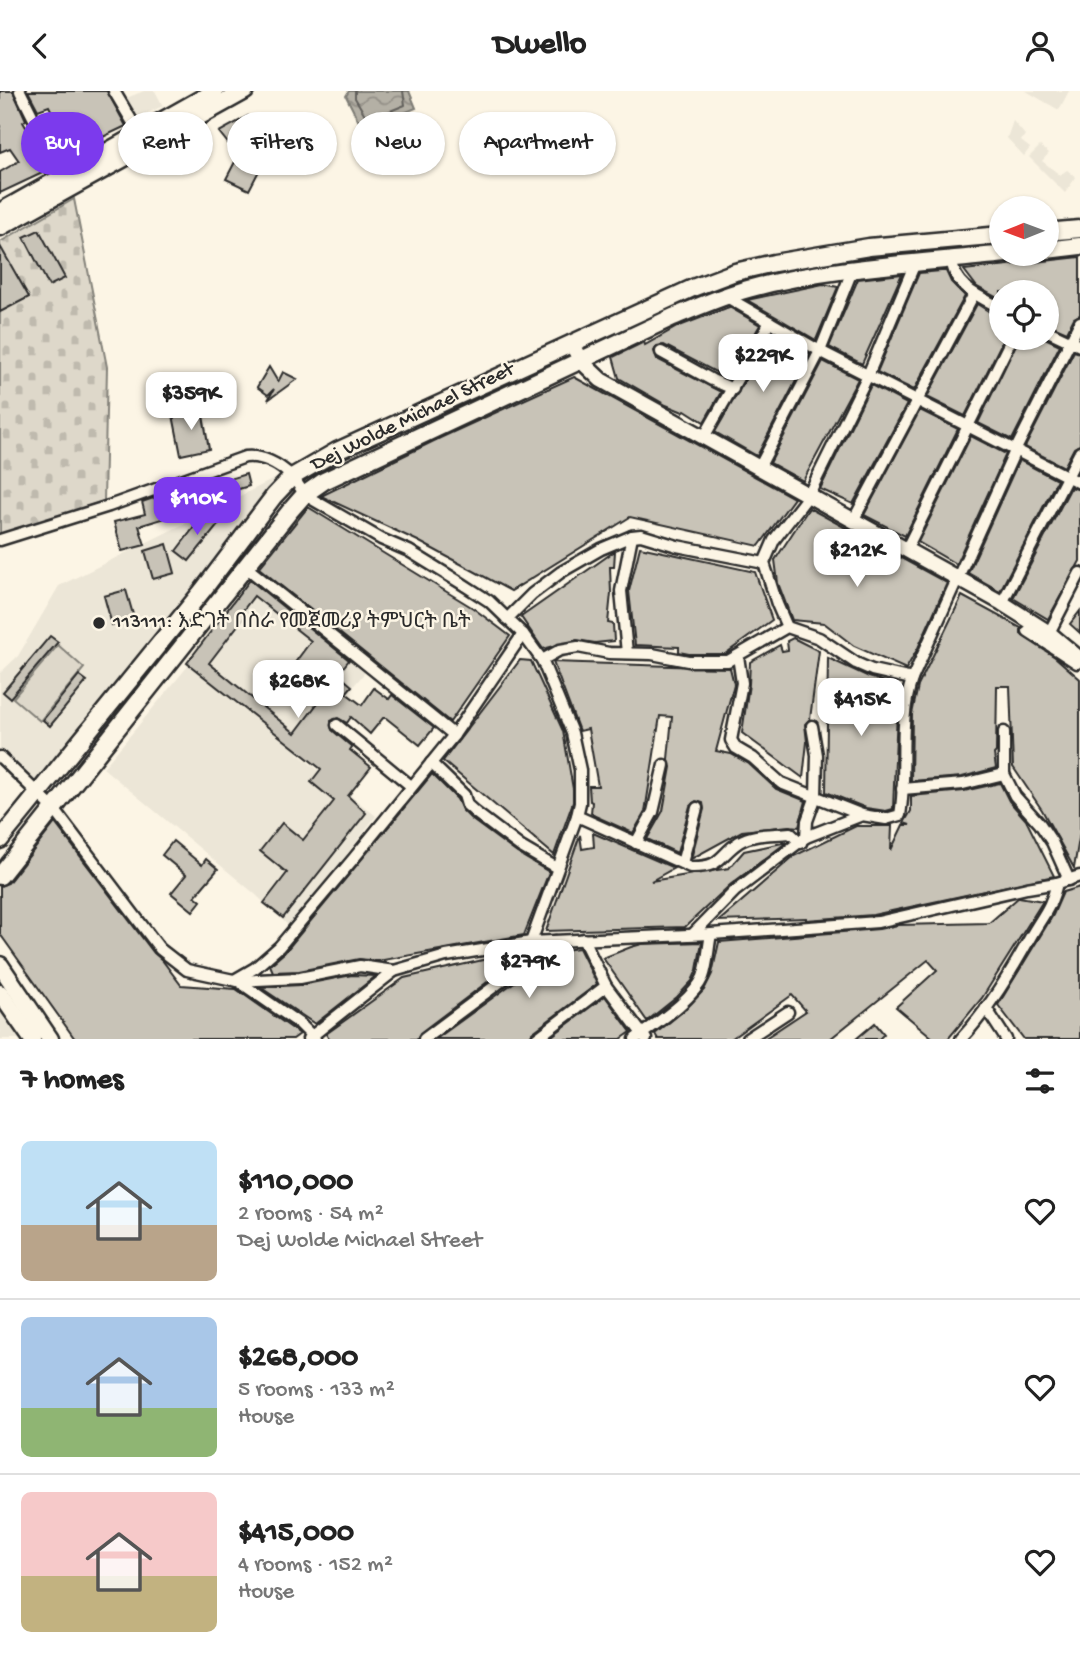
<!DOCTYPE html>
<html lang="en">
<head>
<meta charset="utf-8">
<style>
  body { margin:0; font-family:"Gochi Hand","Noto Sans Ethiopic",sans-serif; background:#f6f6f6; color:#222; height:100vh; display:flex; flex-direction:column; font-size:26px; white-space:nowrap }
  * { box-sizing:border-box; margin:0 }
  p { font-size:23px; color:#767676 }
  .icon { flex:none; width:38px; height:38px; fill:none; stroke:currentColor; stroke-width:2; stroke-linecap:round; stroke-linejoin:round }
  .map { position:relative; height:948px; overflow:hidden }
  .panel { display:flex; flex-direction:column; background:#fff; flex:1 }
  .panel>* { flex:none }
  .hud { position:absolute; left:21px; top:21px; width:700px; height:63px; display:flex; gap:14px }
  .needle { width:46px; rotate:269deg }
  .buttons { position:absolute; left:989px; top:105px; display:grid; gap:14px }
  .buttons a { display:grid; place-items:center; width:70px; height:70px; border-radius:50%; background:#fff; box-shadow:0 2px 5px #0004; font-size:35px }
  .price { position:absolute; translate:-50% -60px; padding:0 16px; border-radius:14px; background:#fff; color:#222; font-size:23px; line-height:46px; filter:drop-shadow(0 2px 4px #0008) }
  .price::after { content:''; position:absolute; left:50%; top:42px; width:21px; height:16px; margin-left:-10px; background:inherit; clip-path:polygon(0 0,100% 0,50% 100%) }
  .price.current { background:#7c3aed; color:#fff }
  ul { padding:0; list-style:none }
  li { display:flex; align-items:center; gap:21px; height:175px; padding:0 21px }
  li+li { border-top:2px solid #e0e0e0 }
  li span { display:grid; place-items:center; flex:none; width:196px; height:140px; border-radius:10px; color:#555 }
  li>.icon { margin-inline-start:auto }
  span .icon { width:84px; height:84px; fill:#fffc; stroke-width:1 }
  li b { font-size:30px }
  h2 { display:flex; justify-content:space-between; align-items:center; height:84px; padding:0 21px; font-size:30px }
  .pill { padding:0 24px; border-radius:32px; background:#fff; box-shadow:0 2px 5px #0004; font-size:24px; line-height:63px }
  .pill.current { background:#7c3aed; color:#fff }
  header { display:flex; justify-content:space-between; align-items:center; height:91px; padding:0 21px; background:#fff; font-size:32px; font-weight:800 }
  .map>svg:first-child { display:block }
  .built { fill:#ece6d7 }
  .green { fill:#ded8ca; stroke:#84827a; stroke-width:2 }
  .cemetery { fill:url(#cemetery-stones); stroke:#84827a; stroke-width:2 }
  .water { fill:url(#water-waves); stroke:#7d7b74; stroke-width:2 }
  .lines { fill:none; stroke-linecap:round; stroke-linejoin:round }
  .shore { stroke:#62605c; stroke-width:2 }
  .building { fill:#c8c3b7; stroke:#2b2b2b; stroke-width:2; fill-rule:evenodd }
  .street-casing { stroke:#2b2b2b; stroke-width:15 }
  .secondary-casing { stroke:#2b2b2b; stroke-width:19 }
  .primary-casing { stroke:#2b2b2b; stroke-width:21 }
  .street { stroke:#fcf5e5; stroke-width:10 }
  .secondary { stroke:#fcf5e5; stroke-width:14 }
  .primary { stroke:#fcf5e5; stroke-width:16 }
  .poi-dot { fill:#2b2b2b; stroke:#fcf5e5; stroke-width:2.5 }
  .labels { text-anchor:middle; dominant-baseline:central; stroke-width:5; stroke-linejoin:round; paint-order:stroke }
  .street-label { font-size:21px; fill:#2b2b2b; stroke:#fcf5e5 }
  .poi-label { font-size:21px; fill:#2b2b2b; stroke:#fcf5e5; text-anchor:start }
</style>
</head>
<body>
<header><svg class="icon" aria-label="back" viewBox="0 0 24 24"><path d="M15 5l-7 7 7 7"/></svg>Dwello<svg class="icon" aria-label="person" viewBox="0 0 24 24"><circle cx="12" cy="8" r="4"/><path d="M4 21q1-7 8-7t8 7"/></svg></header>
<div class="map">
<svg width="1080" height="948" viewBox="0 0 1080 948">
  <defs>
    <pattern id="cemetery-stones" width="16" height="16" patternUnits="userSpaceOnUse" patternTransform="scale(1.75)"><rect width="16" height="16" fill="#ded8ca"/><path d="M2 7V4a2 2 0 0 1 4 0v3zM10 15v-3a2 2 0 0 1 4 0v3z" fill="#bfbaae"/></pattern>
    <pattern id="water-waves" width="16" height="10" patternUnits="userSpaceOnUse" patternTransform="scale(1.75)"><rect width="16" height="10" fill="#b4b0a5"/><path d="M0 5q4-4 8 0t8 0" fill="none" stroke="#938f87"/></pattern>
  </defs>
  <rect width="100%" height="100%" fill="#fcf5e5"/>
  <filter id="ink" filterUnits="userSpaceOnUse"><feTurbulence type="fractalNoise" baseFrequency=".0143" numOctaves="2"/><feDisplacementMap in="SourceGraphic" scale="14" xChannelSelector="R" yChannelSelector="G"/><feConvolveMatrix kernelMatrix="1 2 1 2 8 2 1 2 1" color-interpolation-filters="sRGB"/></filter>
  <g filter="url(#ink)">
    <g class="built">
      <polygon points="144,0 155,0 163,15 136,27 124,8"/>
      <polygon points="1026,0 1069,0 1059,19"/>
      <polygon points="1013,30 1025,44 1021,50 1030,57 1024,65 1007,47"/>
      <polygon points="1040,55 1049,62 1042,70 1060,84 1067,79 1076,86 1065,102 1029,66"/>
      <polygon points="284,383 141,568 38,695 0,660 0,582 18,565 59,495"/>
      <polygon points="250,484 367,579 297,662 376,725 291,837 255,803 103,677 188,575 185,572"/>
      <polygon points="0,907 28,948 0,948"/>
    </g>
    <polygon class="green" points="58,554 84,577 40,630 13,607"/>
    <polygon class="cemetery" points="74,108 107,276 104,410 0,444 0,151"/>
    <polygon class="water" points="349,0 409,0 416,17 363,39 346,5"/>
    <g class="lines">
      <polyline class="shore" points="355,0 355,7 368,29 405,14 403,0"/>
    </g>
    <g class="building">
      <polygon points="0,0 13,0 26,29 23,31 51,78 0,102 0,81 19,70 10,57 0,61"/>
      <polygon points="28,0 107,0 126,35 61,66 53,50 64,45 49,15 38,19"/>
      <polygon points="248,25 277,68 262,74 249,99 226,88 238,65 219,41"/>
      <polygon points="39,139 65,187 49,195 24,146"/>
      <polygon points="0,155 29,206 0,221"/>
      <polygon points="1080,166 1080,224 1074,227 1067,241 1046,232 1046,201 1001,201 1001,209 977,196 964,179"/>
      <polygon points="941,180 946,180 951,191 965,205 914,299 877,281 919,182"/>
      <polygon points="902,183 862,273 829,256 858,188"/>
      <polygon points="823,193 838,196 816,249 747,209"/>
      <polygon points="977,213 1001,228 1001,247 1004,247 965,325 927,306"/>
      <polygon points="729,216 760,234 729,288 664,254 657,255 654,260 657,268 721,301 704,331 685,319 683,321 666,314 619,287 613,266 644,251 645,254 677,236"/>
      <polygon points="773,241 810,263 757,365 715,341"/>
      <polygon points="1019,247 1045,247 1060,254 1012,349 978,332"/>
      <polygon points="1074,260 1080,262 1080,354 1074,357 1064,376 1025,356"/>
      <polygon points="823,270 858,288 803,390 770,372"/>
      <polygon points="269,276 278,291 283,281 297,288 268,309 274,298 268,304 257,296"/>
      <polygon points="574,286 794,407 759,455 630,426 511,500 418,450 321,405 440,347"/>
      <polygon points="871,294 907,313 853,413 820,398"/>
      <polygon points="202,319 209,358 181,364 173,324"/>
      <polygon points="920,319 958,338 905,445 864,424"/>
      <polygon points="971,345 1006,363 956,473 918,451"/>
      <polygon points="1019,369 1057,389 1000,500 968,482"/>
      <polygon points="246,383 249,395 192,412 198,417 139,435 145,454 122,460 114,431 145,423 142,411 168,402 169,406"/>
      <polygon points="1071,396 1080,399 1080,470 1048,528 1013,507"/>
      <polygon points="308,416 473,517 510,545 450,631 259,477"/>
      <polygon points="809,417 947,492 918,557 906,578 854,555 824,532 792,529 778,492 775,469"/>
      <polygon points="205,422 219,433 189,470 176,460"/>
      <polygon points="167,453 175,482 153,488 145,460"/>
      <polygon points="640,456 755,481 772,529 725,563 689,563 679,561 679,556 635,554 629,500"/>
      <polygon points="615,460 614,476 610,476 611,502 608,532 613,533 614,550 595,552 577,549 543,558 521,526"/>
      <path d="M250 489 349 569 338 583 352 595 346 602 362 614 374 597 389 608 392 604 434 637 420 654 386 627H383L370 643 351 626 347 632 338 627 331 630 332 639 352 656 350 659 371 676 348 705 366 722 283 827 264 812 287 782 260 760 282 732 303 749 334 710 311 691 321 678 187 572ZM254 505 311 550 288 581 320 609 295 642 209 572 245 525 241 522Z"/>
      <polygon points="126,499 134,527 112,534 104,505"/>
      <polygon points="962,505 1021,537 1021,543 1024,546 1055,566 1080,588 1080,742 1074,777 1042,719 1013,676 1010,595 997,595 996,661 994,663 996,677 962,686 911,690 912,623 918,595"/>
      <polygon points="1080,520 1080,542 1070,533"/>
      <polygon points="50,545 58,551 10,607 3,601"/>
      <polygon points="793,547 819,560 810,628 805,633 807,651 803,687 742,642 749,593 750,571 780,554 782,560 788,559 787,550"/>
      <polygon points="828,567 869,586 898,595 893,718 886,720 866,717 826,701"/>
      <polygon points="520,569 531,570 563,640 573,698 573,711 554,764 443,670"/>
      <polygon points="553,571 730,577 734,593 716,660 731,663 749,673 776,698 806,710 799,736 789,735 742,740 691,768 704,718 703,712 696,710 690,715 677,762 647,748 663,720 671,676 668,668 672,626 660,625 645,721 633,742 595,725 591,722 592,711 590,710 589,695 598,695 588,638 579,640"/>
      <polygon points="79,584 87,590 50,635 43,629"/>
      <polygon points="432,683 457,708 462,719 471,728 517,762 549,781 524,844 378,870 359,868 299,880 273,881 270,874 285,861"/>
      <polygon points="1000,692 1009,710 1026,729 1054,785 873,824 806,829 806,827 719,830 794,765 856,735 892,735 891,759 903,734 910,734 904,732 911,720 911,705 964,700"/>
      <polygon points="55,732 154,862 162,869 181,894 236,898 300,943 293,948 75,948 0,843 0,795 8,792"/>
      <polygon points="593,742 674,777 651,790 729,777 744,760 787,751 730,794 685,836 546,840 580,744 582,758 594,756"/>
      <polygon points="173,750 202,774 206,768 218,778 195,805 201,810 193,820 171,802 186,784 162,764"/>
      <polygon points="1080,796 1080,948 1024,948 998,914 1053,824 1063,801"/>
      <polygon points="1019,806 1043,810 982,907 948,948 934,948 896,916 937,879 928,869 830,948 764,948 806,920 792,904 731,948 658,948 655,943 687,917 704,899 712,883 719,851 879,838 898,834 989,832"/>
      <polygon points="702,851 697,879 692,890 677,906 647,930 603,867 631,856 642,853"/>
      <polygon points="579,857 597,893 532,942 529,948 436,948 557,860"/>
      <polygon points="531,858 420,942 417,948 329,948 326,943 404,887"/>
      <polygon points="352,884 376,885 315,933 260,896 301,894"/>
      <polygon points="605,905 631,941 621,948 548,948"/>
      <polygon points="875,932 884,943 879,948 856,948"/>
    </g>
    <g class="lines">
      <g class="street-casing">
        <g id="street">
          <polyline points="20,0 65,90"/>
          <polyline points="114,0 139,42"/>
          <path d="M952 169C953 196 980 206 1001 217"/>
          <polyline points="725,205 820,260 1080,392"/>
          <polyline points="1046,239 1080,255"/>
          <polyline points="661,261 712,289 733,298"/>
          <polyline points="704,346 770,231"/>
          <polyline points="759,377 820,260 852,180"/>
          <polyline points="854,428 974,203"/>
          <path d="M0 449 109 415 245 366C262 364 279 373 291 385 299 392 301 402 310 407L381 448 409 460 461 492 489 510 523 543 542 569 572 642 580 679V712L577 725 531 851"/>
          <polyline points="906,459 1012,247"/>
          <polyline points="246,476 454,644"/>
          <polyline points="1002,512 1080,361"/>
          <polyline points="507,528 532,503 561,481 601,458 632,445 641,444 677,455 764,472"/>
          <polyline points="787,536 777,513 764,472 774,449 808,405 868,284 915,172"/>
          <polyline points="1028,540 1077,572"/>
          <polyline points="1049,542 1080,482"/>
          <polyline points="627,562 621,500 632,445"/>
          <path d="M738 565 742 592 731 649 736 657 753 667 781 692 862 724 886 728 900 724C908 679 897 633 912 588L1015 360 1080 231"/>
          <polyline points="542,569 560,559 578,556 609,562 652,563 688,570 728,570 787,536 819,547 856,572 872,579 912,588"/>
          <polyline points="337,634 411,695"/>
          <polyline points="1004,641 1004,683 1015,705 1040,733 1052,751 1069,789"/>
          <polyline points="0,666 54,718 160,858 187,879 238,890 300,887 360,875 394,880 446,865 531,851 711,843 878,831 1027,797 1057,792 1080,785"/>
          <polyline points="431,672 464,704 467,714 476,722 521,756 557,777"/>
          <polyline points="902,698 963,693 1004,683"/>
          <path d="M577 725 690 776C722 777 718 765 739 751 753 742 773 744 790 742L801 752"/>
          <polyline points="806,746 807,730 816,705 817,664 812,635"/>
          <polyline points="636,752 653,721 664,674"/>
          <polyline points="682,772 697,717"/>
          <polyline points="693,843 735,800 806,746 862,724"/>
          <polyline points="583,848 606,895 646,948"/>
          <polyline points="236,888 255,877 279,856 354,767 454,644 523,543"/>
          <polyline points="238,890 300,933 315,948"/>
          <polyline points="986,917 1006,948"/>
          <polyline points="308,948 394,880"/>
          <polyline points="424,948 555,850"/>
          <polyline points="536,948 606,895"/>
          <path d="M635 948C655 933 693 909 703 886 708 872 708 857 711 843"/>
          <polyline points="747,948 788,921"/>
          <path d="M961 948C989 918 1011 881 1031 845 1043 824 1051 817 1057 792"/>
        </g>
      </g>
      <g class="secondary-casing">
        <polyline id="secondary" points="571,252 581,270 601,289 1002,512 1049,542 1080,568"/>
      </g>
      <g class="primary-casing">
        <g id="primary">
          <polyline points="0,121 215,0"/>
          <polyline points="0,136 245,0"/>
          <polyline points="1046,141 1080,138"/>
          <polyline points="1046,159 1080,155"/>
          <polyline points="0,749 203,499 274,405 292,386 337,360 695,196 735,181 774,172 869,156 1001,144"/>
          <path d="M0 785 290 420 304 404 324 390 673 226C698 216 722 205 748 198 828 176 923 172 1006 163"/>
          <polyline points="0,874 50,948"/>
          <polyline points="0,902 32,948"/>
        </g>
      </g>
      <use href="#street" class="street"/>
      <use href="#secondary" class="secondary"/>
      <use href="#primary" class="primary"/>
    </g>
  </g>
  <circle class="poi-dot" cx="99" cy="532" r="7"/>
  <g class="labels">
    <g class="street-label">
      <text transform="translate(413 327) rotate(-26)">Dej Wolde Michael Street</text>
    </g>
    <g class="poi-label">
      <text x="113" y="532">113111: እድገት በስራ የመጀመሪያ ትምህርት ቤት</text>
    </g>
  </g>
</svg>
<div class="buttons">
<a><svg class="needle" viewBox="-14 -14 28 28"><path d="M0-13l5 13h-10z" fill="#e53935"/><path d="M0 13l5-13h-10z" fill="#767676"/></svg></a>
<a><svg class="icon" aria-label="locate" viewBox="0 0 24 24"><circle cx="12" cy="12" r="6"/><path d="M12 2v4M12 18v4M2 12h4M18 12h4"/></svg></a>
</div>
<b class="price" style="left:763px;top:303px">$229K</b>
<b class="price" style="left:191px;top:341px">$359K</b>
<b class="price current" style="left:197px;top:446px">$110K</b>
<b class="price" style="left:857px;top:498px">$212K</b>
<b class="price" style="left:298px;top:629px">$268K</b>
<b class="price" style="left:861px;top:647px">$415K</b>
<b class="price" style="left:529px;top:909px">$279K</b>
<div class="hud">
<a class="pill current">Buy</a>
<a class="pill">Rent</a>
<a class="pill">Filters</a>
<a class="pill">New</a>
<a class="pill">Apartment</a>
</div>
</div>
<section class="panel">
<h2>7 homes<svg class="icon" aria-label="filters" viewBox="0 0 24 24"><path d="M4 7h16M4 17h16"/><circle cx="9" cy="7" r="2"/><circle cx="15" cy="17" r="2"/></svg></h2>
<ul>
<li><span style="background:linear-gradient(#bfe0f5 60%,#b9a48a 0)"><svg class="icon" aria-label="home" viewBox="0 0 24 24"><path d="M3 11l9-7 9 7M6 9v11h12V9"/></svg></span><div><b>$110,000</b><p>2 rooms · 54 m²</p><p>Dej Wolde Michael Street</p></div><svg class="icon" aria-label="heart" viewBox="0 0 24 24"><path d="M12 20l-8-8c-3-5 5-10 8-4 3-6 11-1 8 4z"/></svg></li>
<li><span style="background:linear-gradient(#a9c7e8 65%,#8fb573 0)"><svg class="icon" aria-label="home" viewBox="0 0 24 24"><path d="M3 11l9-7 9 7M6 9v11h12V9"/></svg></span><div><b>$268,000</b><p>5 rooms · 133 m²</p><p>House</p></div><svg class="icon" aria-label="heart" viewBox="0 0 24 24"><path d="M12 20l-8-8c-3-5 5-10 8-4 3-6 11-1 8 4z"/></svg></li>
<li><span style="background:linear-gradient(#f6c9c9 60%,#c2b280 0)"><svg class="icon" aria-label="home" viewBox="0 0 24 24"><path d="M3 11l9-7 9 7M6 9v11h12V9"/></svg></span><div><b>$415,000</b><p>4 rooms · 152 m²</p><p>House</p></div><svg class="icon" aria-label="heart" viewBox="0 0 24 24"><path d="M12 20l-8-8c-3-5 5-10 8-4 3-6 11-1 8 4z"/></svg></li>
</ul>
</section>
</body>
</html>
